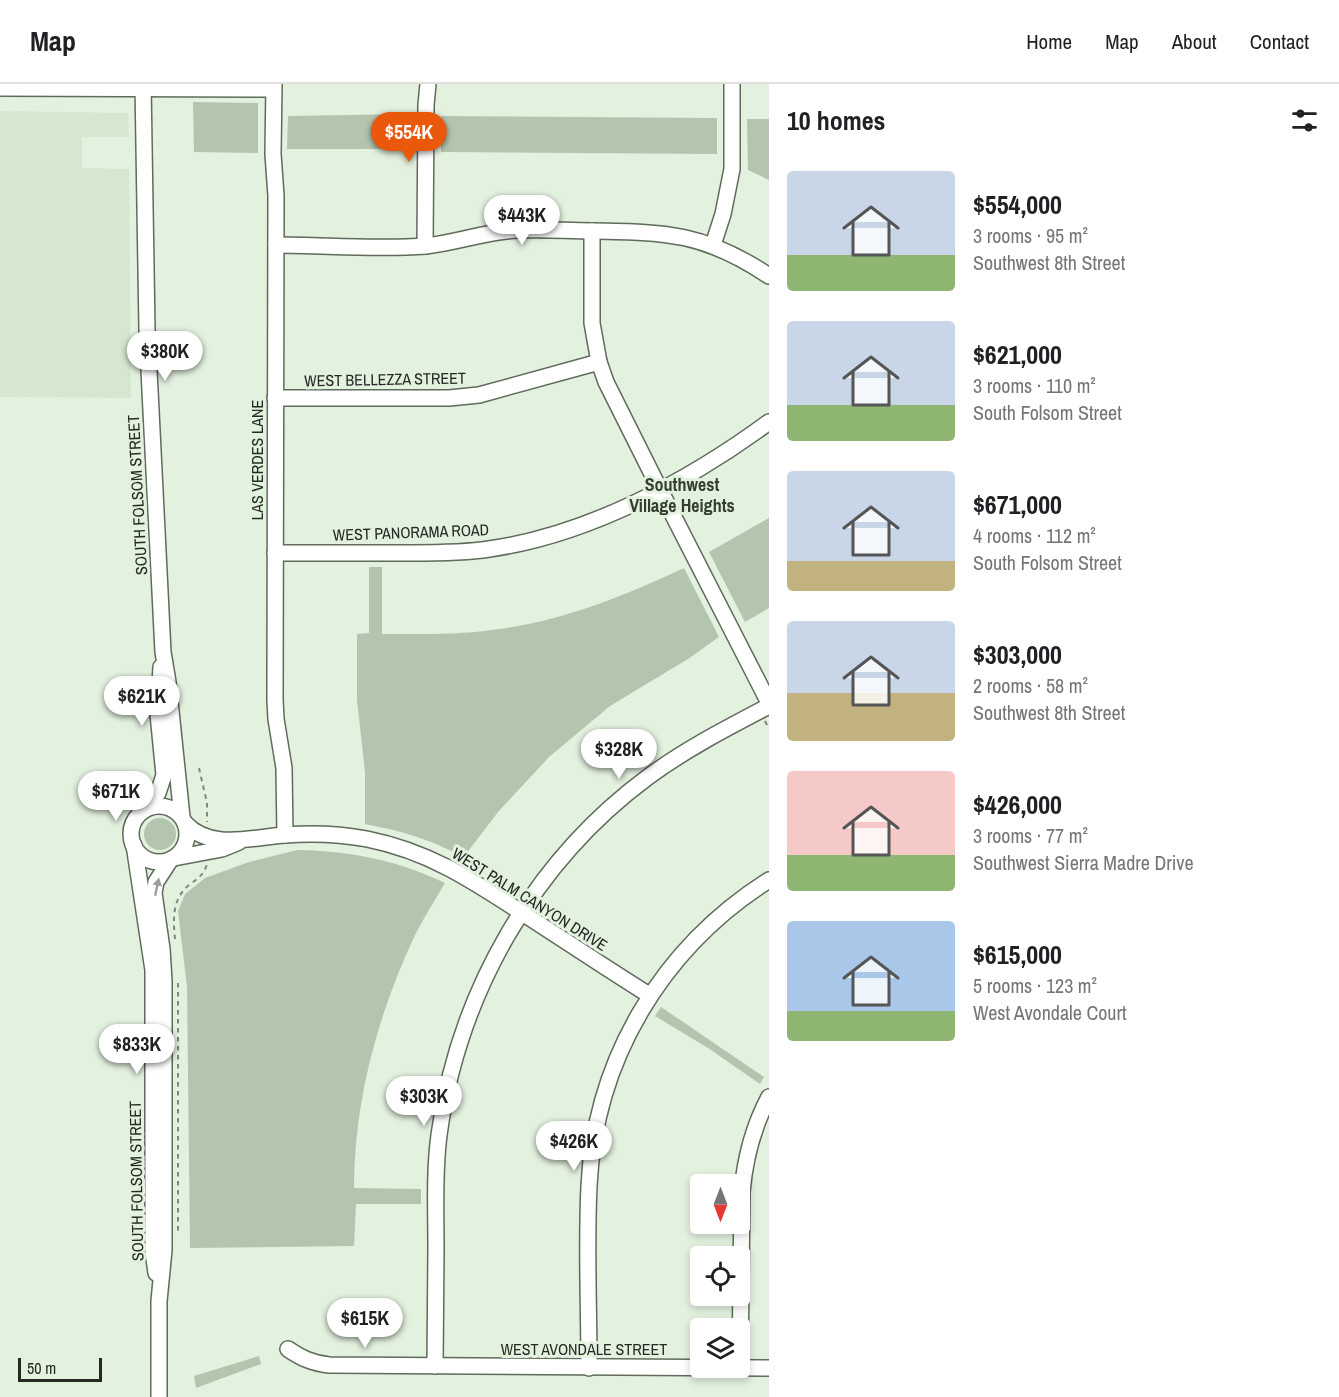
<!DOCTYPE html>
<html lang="en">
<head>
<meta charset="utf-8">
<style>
  body { margin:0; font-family:"Archivo Narrow",sans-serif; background:#f6f6f6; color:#202124; height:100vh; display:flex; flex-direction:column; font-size:22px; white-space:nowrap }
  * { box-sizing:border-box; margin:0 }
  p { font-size:20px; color:#757577 }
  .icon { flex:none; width:33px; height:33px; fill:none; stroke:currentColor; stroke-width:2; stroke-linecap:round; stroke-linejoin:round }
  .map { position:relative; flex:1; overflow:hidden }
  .panel { display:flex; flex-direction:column; background:#fff; width:570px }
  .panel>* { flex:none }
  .needle { width:39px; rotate:180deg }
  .tools { position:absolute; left:690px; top:1090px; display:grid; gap:12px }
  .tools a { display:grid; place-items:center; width:60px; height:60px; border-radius:6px; background:#fff; box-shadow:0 3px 9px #0003; font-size:30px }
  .scale { position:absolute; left:18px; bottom:15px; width:84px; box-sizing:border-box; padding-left:6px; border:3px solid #252a23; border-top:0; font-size:16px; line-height:21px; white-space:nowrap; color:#252a23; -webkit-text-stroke:4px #e3f1df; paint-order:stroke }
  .price { position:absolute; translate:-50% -51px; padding:0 14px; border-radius:21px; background:#fff; color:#222; font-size:20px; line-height:39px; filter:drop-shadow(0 2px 3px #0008) }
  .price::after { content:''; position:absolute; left:50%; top:36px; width:18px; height:14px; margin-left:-9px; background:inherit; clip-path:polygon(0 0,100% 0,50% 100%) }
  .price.selected { background:#ea580c; color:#fff }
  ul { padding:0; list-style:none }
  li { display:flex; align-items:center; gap:18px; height:150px; padding:0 18px }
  li span { display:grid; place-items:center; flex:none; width:168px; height:120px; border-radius:6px; color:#555 }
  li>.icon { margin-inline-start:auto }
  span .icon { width:72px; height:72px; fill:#fffc; stroke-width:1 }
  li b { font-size:26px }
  h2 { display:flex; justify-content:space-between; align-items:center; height:72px; padding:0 18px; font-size:26px }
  header { display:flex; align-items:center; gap:36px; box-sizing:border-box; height:84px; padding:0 30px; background:#fff; border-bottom:2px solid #e0e0e0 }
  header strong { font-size:28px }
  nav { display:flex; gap:33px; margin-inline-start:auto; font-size:21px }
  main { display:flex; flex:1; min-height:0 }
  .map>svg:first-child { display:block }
  .built { fill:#d5e8cf }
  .green { fill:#b4c5af }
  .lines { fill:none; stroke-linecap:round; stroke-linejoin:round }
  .minor-casing { stroke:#5f6b5b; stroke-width:18 }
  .path { stroke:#7f887c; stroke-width:2; stroke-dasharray:4.5 4.5; stroke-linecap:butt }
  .minor { stroke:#fff; stroke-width:15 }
  .oneway { fill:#9d9f9c }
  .labels { text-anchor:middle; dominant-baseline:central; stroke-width:6; stroke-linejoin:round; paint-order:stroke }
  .street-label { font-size:16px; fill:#252a23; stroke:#e3f1df }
  .neighbourhood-label { font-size:18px; font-weight:bold; fill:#343f30; stroke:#e3f1df }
</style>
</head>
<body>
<header>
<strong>Map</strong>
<nav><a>Home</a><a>Map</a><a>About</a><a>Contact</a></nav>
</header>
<main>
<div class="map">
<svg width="769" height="1313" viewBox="0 0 769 1313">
  <rect width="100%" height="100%" fill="#e3f1df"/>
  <polygon class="built" points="0,27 128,29 129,53 82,53 82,84 129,85 131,314 0,313"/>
  <g class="green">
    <polygon points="193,18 258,19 258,69 194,68"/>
    <polygon points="411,30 410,65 287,65 288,32"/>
    <polygon points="441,32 717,34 717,70 441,68"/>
    <polygon points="747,35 769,35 769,96 748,86"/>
    <polygon points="769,434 769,524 745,538 709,468"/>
    <path d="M369 483H382V550C418 550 456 551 492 546 560 538 622 513 684 484L719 553 688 575 610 622 549 673 498 728 463 774C433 755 400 747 365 740V688L357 616V550L369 549Z"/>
    <circle cx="160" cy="750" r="16"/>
    <path d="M297 766C350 767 397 776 445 799 435 816 424 833 415 851 378 930 354 1016 354 1104L421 1105V1120H356L354 1162 190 1164 187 903 178 827 185 810 205 794 249 778Z"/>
    <polygon points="661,923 764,993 760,1000 708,964 655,932"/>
    <polygon points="259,1272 261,1280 196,1304 194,1292"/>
  </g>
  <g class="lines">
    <g class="minor-casing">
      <g id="minor">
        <polyline points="143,0 147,246 163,568 168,598 182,733"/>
        <polyline points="274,0 273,70 276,112 275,616 276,635 284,684 285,751"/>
        <polyline points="0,4 273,5"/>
        <polyline points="592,147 592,239 599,278 606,298 654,394 769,619"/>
        <path d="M276 161C325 161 376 166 426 162 453 159 479 150 506 147 535 144 564 147 592 147 667 148 705 149 769 192"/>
        <polyline points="713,161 723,130 732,85 732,0"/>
        <polyline points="425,162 426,21 428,0"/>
        <polyline points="275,314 449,314 479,311 599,278"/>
        <path d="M275 469C321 469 366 469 412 469 438 469 464 469 489 465 588 451 689 397 769 338"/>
        <circle cx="159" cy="750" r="28"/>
        <polyline points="144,726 158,709 164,691 158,630 161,583"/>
        <path d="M185 739C210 767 253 753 285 751 312 749 340 750 367 755 432 768 476 799 530 834 570 860 609 886 649 911"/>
        <polyline points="134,761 153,886 153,1167 156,1189"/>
        <polyline points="174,774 222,765 239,758"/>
        <path d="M288 1265C301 1274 312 1279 329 1281L769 1284"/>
        <path d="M435 1282C435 1243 436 1203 436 1164 436 1127 434 1089 439 1051 458 910 533 778 648 693 686 665 727 644 769 622"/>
        <path d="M589 1284C589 1223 586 1162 589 1102 595 975 662 864 769 796"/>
        <path d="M740 1284 742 1108C745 1074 753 1043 769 1013"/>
        <polyline points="159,1313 159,1217 164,1166 164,897 162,865 154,809 156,798 171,775"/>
      </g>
    </g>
    <g class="path">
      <polyline points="765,637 769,645"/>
      <polyline points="199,684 207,719 207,738"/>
      <path d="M175 855C173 835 172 815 189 801 197 795 204 791 207 780"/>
      <polyline points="178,899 178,1149"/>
    </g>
    <use href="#minor" class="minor"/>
  </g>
  <defs><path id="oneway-solid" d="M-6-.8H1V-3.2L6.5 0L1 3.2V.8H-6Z" transform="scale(1.5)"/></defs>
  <use class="oneway" href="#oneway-solid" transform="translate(157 803) rotate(-78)"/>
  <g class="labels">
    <g class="street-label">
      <text transform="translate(385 295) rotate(-1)">WEST BELLEZZA STREET</text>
      <text transform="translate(257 376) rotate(-90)">LAS VERDES LANE</text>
      <text transform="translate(137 411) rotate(-93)">SOUTH FOLSOM STREET</text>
      <text transform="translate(411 448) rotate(-2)">WEST PANORAMA ROAD</text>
      <text transform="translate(530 815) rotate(32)">WEST PALM CANYON DRIVE</text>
      <text transform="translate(136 1097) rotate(-91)">SOUTH FOLSOM STREET</text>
      <text x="584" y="1265">WEST AVONDALE STREET</text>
    </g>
    <g class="neighbourhood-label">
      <text x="682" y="400">Southwest<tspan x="682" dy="21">Village Heights</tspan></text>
    </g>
  </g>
</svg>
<div class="tools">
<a><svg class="needle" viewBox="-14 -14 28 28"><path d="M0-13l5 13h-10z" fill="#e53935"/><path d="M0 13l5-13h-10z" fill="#757577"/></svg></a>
<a><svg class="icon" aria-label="locate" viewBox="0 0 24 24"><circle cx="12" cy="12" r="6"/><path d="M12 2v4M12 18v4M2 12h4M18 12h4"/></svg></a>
<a><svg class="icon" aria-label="layers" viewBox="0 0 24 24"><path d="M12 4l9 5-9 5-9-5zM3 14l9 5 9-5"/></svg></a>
</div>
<div class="scale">50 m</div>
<b class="price selected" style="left:409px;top:79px">$554K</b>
<b class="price" style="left:522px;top:162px">$443K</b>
<b class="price" style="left:165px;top:298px">$380K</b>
<b class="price" style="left:142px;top:643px">$621K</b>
<b class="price" style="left:619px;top:696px">$328K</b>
<b class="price" style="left:116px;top:738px">$671K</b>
<b class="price" style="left:137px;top:991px">$833K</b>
<b class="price" style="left:424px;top:1043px">$303K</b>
<b class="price" style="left:574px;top:1088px">$426K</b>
<b class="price" style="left:365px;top:1265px">$615K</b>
</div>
<section class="panel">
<h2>10 homes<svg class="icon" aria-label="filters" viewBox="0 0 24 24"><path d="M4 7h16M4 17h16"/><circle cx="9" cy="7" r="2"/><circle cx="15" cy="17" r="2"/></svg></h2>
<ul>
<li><span style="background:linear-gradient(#c9d6e8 70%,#8fb573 0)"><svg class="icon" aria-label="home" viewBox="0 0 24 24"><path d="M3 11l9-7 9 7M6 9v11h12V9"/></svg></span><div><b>$554,000</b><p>3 rooms · 95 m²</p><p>Southwest 8th Street</p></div></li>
<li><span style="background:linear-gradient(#c9d6e8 70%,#8fb573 0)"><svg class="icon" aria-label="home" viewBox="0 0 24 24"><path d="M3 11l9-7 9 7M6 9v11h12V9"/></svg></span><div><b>$621,000</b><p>3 rooms · 110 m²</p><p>South Folsom Street</p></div></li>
<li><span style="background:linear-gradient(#c9d6e8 75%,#c2b280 0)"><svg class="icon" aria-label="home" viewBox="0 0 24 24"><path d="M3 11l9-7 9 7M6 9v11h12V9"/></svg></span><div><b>$671,000</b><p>4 rooms · 112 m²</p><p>South Folsom Street</p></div></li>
<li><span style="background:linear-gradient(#c9d6e8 60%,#c2b280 0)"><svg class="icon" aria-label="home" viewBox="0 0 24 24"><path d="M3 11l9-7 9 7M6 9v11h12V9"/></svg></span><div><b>$303,000</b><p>2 rooms · 58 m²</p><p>Southwest 8th Street</p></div></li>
<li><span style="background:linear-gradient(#f6c9c9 70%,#8fb573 0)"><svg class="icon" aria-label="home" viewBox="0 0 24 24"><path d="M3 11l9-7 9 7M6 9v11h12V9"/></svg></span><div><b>$426,000</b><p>3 rooms · 77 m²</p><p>Southwest Sierra Madre Drive</p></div></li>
<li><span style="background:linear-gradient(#a9c7e8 75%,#8fb573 0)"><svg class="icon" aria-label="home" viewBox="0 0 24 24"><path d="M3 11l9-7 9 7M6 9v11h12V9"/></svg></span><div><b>$615,000</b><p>5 rooms · 123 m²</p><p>West Avondale Court</p></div></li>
</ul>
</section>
</main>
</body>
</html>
